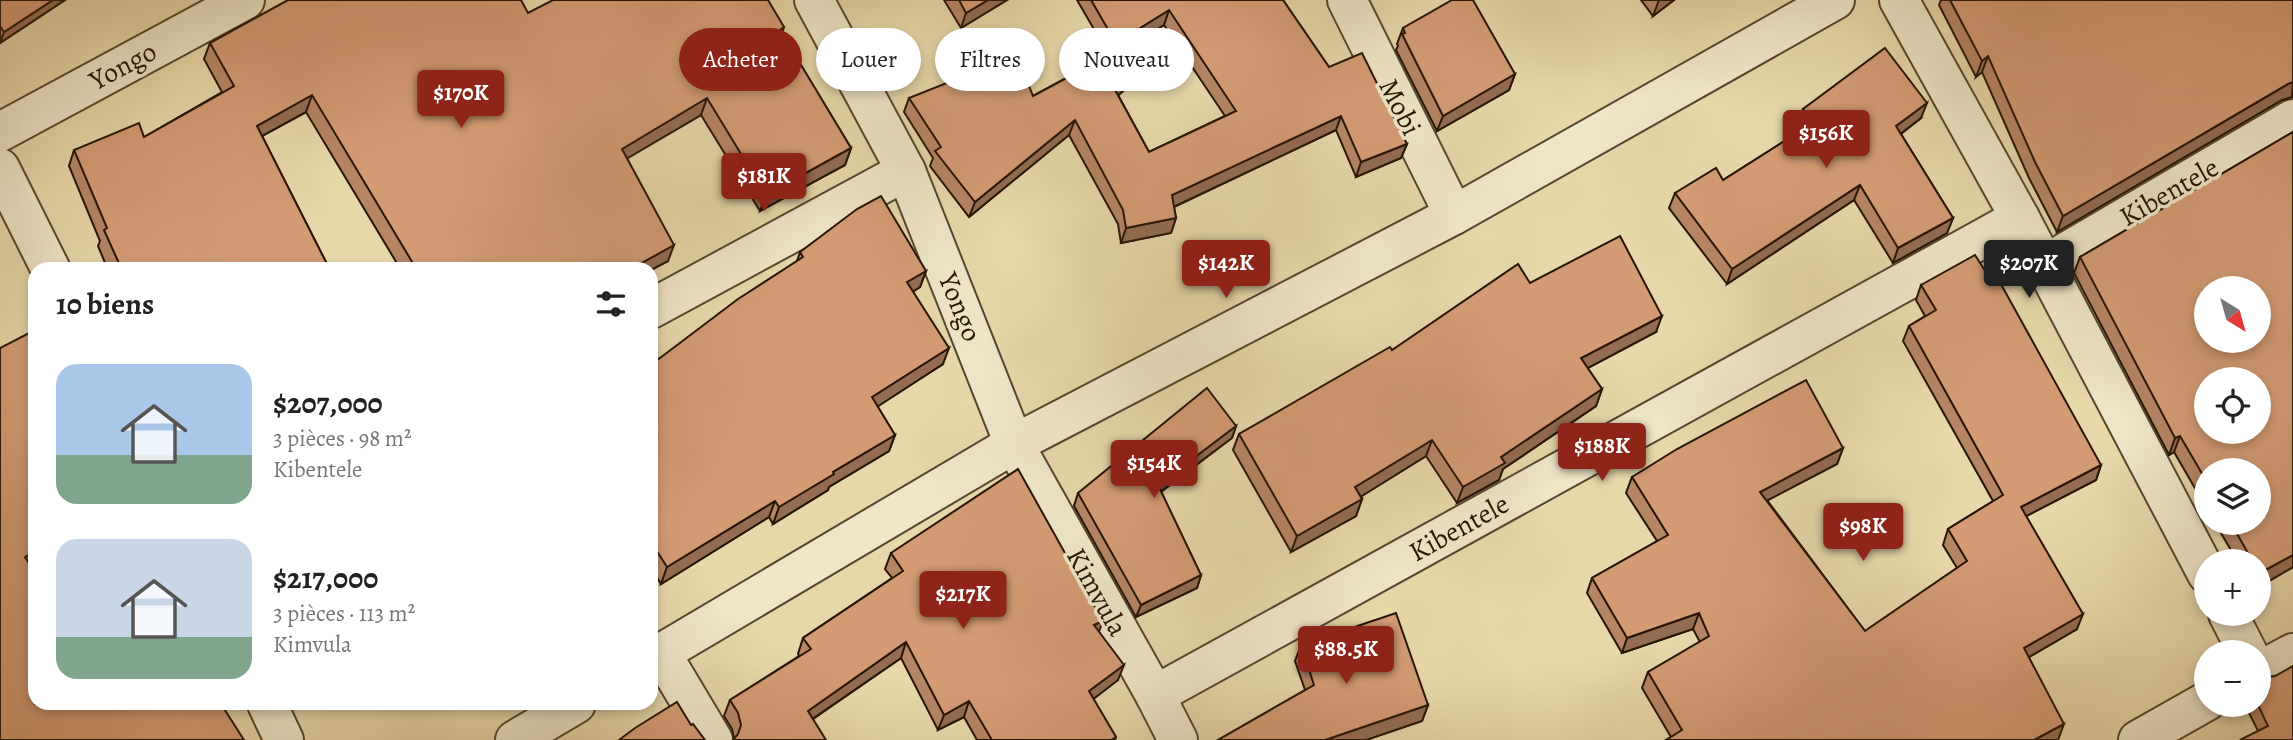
<!DOCTYPE html>
<html lang="fr">
<head>
<meta charset="utf-8">
<style>
  body { margin:0; font-family:Alegreya,serif; background:#f6f6f6; color:#222; height:100vh; display:flex; flex-direction:column; font-size:26px; white-space:nowrap }
  * { box-sizing:border-box; margin:0 }
  p { font-size:23px; color:#767676 }
  .icon { flex:none; width:38px; height:38px; fill:none; stroke:currentColor; stroke-width:2; stroke-linecap:round; stroke-linejoin:round }
  .map { position:relative; flex:1; overflow:hidden }
  .sheet { position:absolute; left:28px; top:262px; width:630px; height:448px; display:flex; flex-direction:column; background:#fff; border-radius:21px; box-shadow:0 4px 10px #0003 }
  .sheet>* { flex:none }
  .top-card { position:absolute; left:679px; top:28px; width:665px; height:63px; display:flex; gap:14px }
  .needle { width:46px; rotate:143deg }
  .buttons { position:absolute; left:2194px; top:276px; display:grid; gap:14px }
  .buttons a { display:grid; place-items:center; width:77px; height:77px; border-radius:50%; background:#fff; box-shadow:0 4px 10px #0003; font-size:35px }
  .price { position:absolute; translate:-50% -60px; padding:0 16px; border-radius:7px; background:#8f2418; color:#fff; font-size:23px; line-height:46px; filter:drop-shadow(0 2px 4px #0008) }
  .price::after { content:''; position:absolute; left:50%; top:42px; width:21px; height:16px; margin-left:-10px; background:inherit; clip-path:polygon(0 0,100% 0,50% 100%) }
  .price.on { background:#222; color:#fff }
  ul { padding:0; list-style:none }
  li { display:flex; align-items:center; gap:21px; height:175px; padding:0 28px }
  li span { display:grid; place-items:center; flex:none; width:196px; height:140px; border-radius:21px; color:#555 }
  li>.icon { margin-inline-start:auto }
  span .icon { width:84px; height:84px; fill:#fffc; stroke-width:1 }
  li b { font-size:30px }
  h2 { display:flex; justify-content:space-between; align-items:center; height:84px; padding:0 28px; font-size:30px }
  .pill { padding:0 24px; border-radius:32px; background:#fff; box-shadow:0 4px 10px #0003; font-size:24px; line-height:63px }
  .pill.on { background:#8f2418; color:#fff }
  .map>svg:first-child { display:block }
  .lines { fill:none; stroke-linecap:round; stroke-linejoin:round }
  .street-casing { stroke:#57462e; stroke-width:42 }
  .street { stroke:#efe5c7; stroke-width:38 }
  .wall { fill:#b58564; stroke:#271605; stroke-width:2; fill-rule:evenodd }
  .shaded-wall { fill:#936c51; stroke:#271605; stroke-width:2 }
  .building { fill:#d29b74; stroke:#271605; stroke-width:2; fill-rule:evenodd }
  .labels { text-anchor:middle; dominant-baseline:central; stroke-width:7; stroke-linejoin:round; paint-order:stroke }
  .street-label { font-size:28px; fill:#271605; stroke:#efe5c7 }
</style>
</head>
<body>
<div class="map">
<svg width="2293" height="740" viewBox="0 0 2293 740">
  <rect width="100%" height="100%" fill="#e7d7a9"/>
  <filter id="stains"><feTurbulence type="fractalNoise" baseFrequency=".00286" numOctaves="4"/><feColorMatrix values="0 0 0 0 .2 0 0 0 0 .09 0 0 0 0 .02 0 0 0 .5 -.17"/></filter>
  <radialGradient id="worn" r=".72"><stop offset=".6" stop-color="#630" stop-opacity="0"/><stop offset="1" stop-color="#630" stop-opacity=".3"/></radialGradient>
  <g class="lines">
    <g class="street-casing">
      <g id="street">
        <polyline points="814,0 906,171 1014,444 1155,695 1178,740"/>
        <polyline points="1347,0 1454,215"/>
        <polyline points="1899,0 2020,218 2207,574"/>
        <polyline points="0,132 245,0"/>
        <polyline points="0,168 51,270"/>
        <polyline points="2044,265 2293,119"/>
        <polyline points="651,309 906,171"/>
        <polyline points="2228,614 2248,653"/>
        <polyline points="661,653 713,740"/>
        <polyline points="651,659 1014,444 1454,215 1835,0"/>
        <polyline points="2259,671 2293,653"/>
        <polyline points="1155,695 2020,218"/>
        <polyline points="267,704 284,740"/>
        <polyline points="515,740 576,704"/>
        <polyline points="2138,740 2207,701"/>
      </g>
    </g>
    <use href="#street" class="street"/>
  </g>
  <g class="wall">
    <polygon points="0,0 65,0 0,43"/>
    <polygon points="944,0 1007,0 961,28"/>
    <path d="M1077 0H1283L1329 67 1407 144 1401 158 1356 177 1336 130 1174 207 1176 218 1171 233 1121 243 1118 224 1069 135 969 217 930 166 933 158 904 112 909 98 1033 96 1109 55ZM1164 25 1225 116 1149 152 1118 95 1146 72 1140 40Z"/>
    <polygon points="1641,0 1674,0 1653,16"/>
    <polygon points="1941,0 2293,0 2293,97 2282,100 2057,232 2029,178 1982,72 1976,77 1939,5"/>
    <polygon points="528,13 784,27 782,34 851,148 845,165 760,211 701,115 627,158 668,261 651,270 401,270 306,112 262,136 330,270 108,270 98,246 100,241 69,166 74,150 144,137 222,92 204,59 210,43"/>
    <polygon points="1403,28 1515,74 1509,90 1437,131 1396,50 1398,46 1397,44"/>
    <polygon points="1803,109 1921,118 1901,134 1953,218 1947,233 1893,263 1854,200 1727,284 1669,208 1675,193 1723,180 1802,130 1798,124"/>
    <polygon points="2293,132 2293,567 2259,587 2259,562 2238,562 2215,523 2259,523 2207,471 2207,509 2174,452 2169,455 2074,273 2080,257"/>
    <polygon points="800,252 926,271 920,287 913,291 943,364 877,406 895,435 889,451 829,487 828,490 773,524 769,517 661,584 651,568 651,351 656,361 797,261"/>
    <polygon points="1530,283 1656,332 1587,368 1602,389 1596,406 1503,469 1499,480 1457,503 1426,456 1360,497 1362,499 1356,516 1291,552 1233,450 1239,434 1392,350"/>
    <polygon points="1921,285 2101,465 2096,480 2026,516 2077,629 2029,657 2058,740 1666,740 1671,737 1642,688 1648,672 1700,642 1693,629 1622,653 1587,593 1592,578 1657,541 1626,493 1632,477 1843,448 1837,464 1767,500 1865,631 1957,568 1943,545 1948,529 1993,501 1903,341 1909,326 1925,316 1916,300"/>
    <polygon points="1236,426 1232,438 1161,492 1201,575 1197,588 1136,617 1074,506 1078,493"/>
    <polygon points="891,553 1099,631 1118,680 1093,699 1116,737 1115,740 977,740 964,717 938,730 901,658 813,719 734,738 732,729 724,716 730,700 799,656 798,654 803,638 892,578 885,569"/>
    <polygon points="1301,645 1428,705 1422,721 1366,740 1218,740 1305,690 1295,661"/>
    <polygon points="2275,676 2293,740 2258,731 2245,705 2259,705 2264,678"/>
  </g>
  <g class="shaded-wall">
    <polygon points="53,0 65,0 0,43 4,32"/>
    <polygon points="988,0 1007,0 961,28 966,13"/>
    <polygon points="1659,0 1674,0 1653,16"/>
    <polygon points="1169,10 1164,25 1110,58 1116,43"/>
    <polygon points="1988,56 1982,72 1976,77 1982,61"/>
    <polygon points="1152,57 1146,72 1109,103 1114,88"/>
    <polygon points="1515,74 1509,90 1437,131 1443,116"/>
    <polygon points="2293,82 2292,97 2282,100 2057,232 2063,216 2288,84"/>
    <polygon points="312,95 306,112 251,142 257,126"/>
    <polygon points="707,98 701,115 616,165 622,149"/>
    <polygon points="1927,103 1921,118 1891,141 1896,126"/>
    <polygon points="1341,116 1336,130 1167,210 1172,195"/>
    <polygon points="1075,120 1069,135 969,217 975,202"/>
    <polygon points="1407,144 1401,158 1356,177 1361,162"/>
    <polygon points="851,148 845,165 760,211 766,195"/>
    <polygon points="1860,185 1854,200 1727,284 1732,269"/>
    <polygon points="1176,218 1171,233 1121,243 1126,228"/>
    <polygon points="1953,218 1947,233 1893,263 1898,248"/>
    <polygon points="674,245 668,261 651,270 629,270"/>
    <polygon points="926,271 920,287 902,299 907,282"/>
    <polygon points="1662,316 1656,332 1575,375 1581,358"/>
    <polygon points="949,348 943,364 866,414 872,397"/>
    <polygon points="1602,389 1596,406 1503,469 1499,480 1457,503 1463,487 1501,457"/>
    <polygon points="1236,426 1232,438 1153,497 1158,485"/>
    <polygon points="895,435 889,451 829,487 828,490 773,524 779,507 833,472"/>
    <polygon points="2180,436 2174,452 2169,455 2175,438"/>
    <polygon points="1432,440 1426,456 1349,504 1355,487"/>
    <polygon points="1843,448 1837,464 1755,507 1760,492"/>
    <polygon points="2101,465 2096,480 2015,522 2021,507"/>
    <polygon points="1362,499 1356,516 1291,552 1297,536"/>
    <polygon points="775,501 769,517 661,584 667,567"/>
    <polygon points="35,551 35,563 19,573 25,557"/>
    <polygon points="2293,555 2293,567 2259,587 2260,573"/>
    <polygon points="1201,575 1197,588 1136,617 1141,605"/>
    <polygon points="1699,613 1693,629 1622,653 1627,638"/>
    <polygon points="2083,614 2077,629 2019,663 2024,648"/>
    <polygon points="1103,621 1097,637 1094,625"/>
    <polygon points="906,642 901,658 802,726 808,711"/>
    <polygon points="1124,665 1118,680 1083,707 1089,691"/>
    <polygon points="969,701 964,717 938,730 944,715"/>
    <polygon points="1428,705 1422,721 1366,740 1325,740"/>
    <polygon points="2064,724 2058,740 2034,740"/>
  </g>
  <g class="building">
    <polygon points="0,0 53,0 4,32 0,26"/>
    <polygon points="288,0 521,0 528,13 553,0 768,0 784,27 780,30 851,148 766,195 707,98 622,149 674,245 629,270 417,270 312,95 257,126 330,270 122,270 104,230 107,228 74,150 139,123 144,137 234,86 210,43"/>
    <polygon points="959,0 988,0 966,13"/>
    <polygon points="1091,0 1283,0 1329,67 1362,53 1407,144 1361,162 1341,116 1172,195 1176,218 1126,228 1123,210 1075,120 975,202 935,151 941,147 909,98 1017,55 1033,96 1139,39 1152,57 1114,88 1149,152 1236,111 1169,10 1116,43"/>
    <polygon points="1452,0 1473,0 1515,74 1443,116 1402,34 1405,33 1403,28"/>
    <polygon points="1950,0 2293,0 2293,82 2288,84 2063,216 2035,162 1988,56 1982,61"/>
    <polygon points="1885,48 1927,103 1896,126 1953,218 1898,248 1860,185 1732,269 1675,193 1716,168 1723,180 1813,123 1803,109"/>
    <path d="M2293 132V555L2260 573 2259 562H2253L2231 523H2259V471H2207V482L2180 436 2175 438 2080 257ZM2207 289H2259V341H2207ZM2207 380H2259V432H2207Z"/>
    <polygon points="881,196 926,271 907,282 949,348 872,397 895,435 833,472 834,474 779,507 775,501 667,567 651,542 651,351 656,361 738,299 803,257 800,252 857,209"/>
    <polygon points="1620,236 1662,316 1581,358 1602,389 1501,457 1505,463 1463,487 1432,440 1355,487 1362,499 1297,536 1239,434 1390,347 1392,350 1518,264 1530,283"/>
    <polygon points="1975,255 1991,280 1997,277 2101,465 2021,507 2083,614 2024,648 2064,724 2034,740 1666,740 1682,730 1648,672 1709,636 1699,613 1627,638 1592,578 1668,535 1632,477 1677,449 1806,380 1843,448 1760,492 1865,631 1967,561 1948,529 2003,495 1909,326 1936,310 1921,285"/>
    <polygon points="35,330 35,551 25,557 35,573 35,704 221,704 244,740 0,740 0,348"/>
    <polygon points="1207,388 1236,426 1158,485 1201,575 1141,605 1078,493"/>
    <polygon points="1018,469 1103,621 1094,625 1124,665 1089,691 1116,737 1111,740 992,740 969,701 944,715 906,642 808,711 826,740 733,740 738,734 741,725 738,713 730,700 811,649 803,638 903,571 891,553"/>
    <polygon points="1396,613 1428,705 1325,740 1218,740 1314,685 1301,645"/>
    <polygon points="2293,666 2293,740 2240,740 2268,726 2258,705 2259,705 2259,677 2264,678 2275,676"/>
    <polygon points="677,702 691,725 693,724 705,740 619,740 635,728"/>
  </g>
  <g class="labels">
    <g class="street-label">
      <text transform="translate(123 66) rotate(-28)">Yongo</text>
      <text transform="translate(1400 107) rotate(63)">Mobi</text>
      <text transform="translate(2169 192) rotate(-30)">Kibentele</text>
      <text transform="translate(960 307) rotate(68)">Yongo</text>
      <text transform="translate(1459 528) rotate(-29)">Kibentele</text>
      <text transform="translate(1097 592) rotate(61)">Kimvula</text>
    </g>
  </g>
  <rect width="100%" height="100%" filter="url(#stains)"/>
  <rect width="100%" height="100%" fill="url(#worn)"/>
</svg>
<div class="buttons">
<a><svg class="needle" viewBox="-14 -14 28 28"><path d="M0-13l5 13h-10z" fill="#e53935"/><path d="M0 13l5-13h-10z" fill="#767676"/></svg></a>
<a><svg class="icon" aria-label="locate" viewBox="0 0 24 24"><circle cx="12" cy="12" r="6"/><path d="M12 2v4M12 18v4M2 12h4M18 12h4"/></svg></a>
<a><svg class="icon" aria-label="layers" viewBox="0 0 24 24"><path d="M12 4l9 5-9 5-9-5zM3 14l9 5 9-5"/></svg></a>
<a>+</a>
<a>−</a>
</div>
<b class="price" style="left:461px;top:130px">$170K</b>
<b class="price" style="left:1826px;top:170px">$156K</b>
<b class="price" style="left:764px;top:213px">$181K</b>
<b class="price" style="left:1226px;top:300px">$142K</b>
<b class="price on" style="left:2029px;top:300px">$207K</b>
<b class="price" style="left:1602px;top:483px">$188K</b>
<b class="price" style="left:1154px;top:500px">$154K</b>
<b class="price" style="left:1863px;top:563px">$98K</b>
<b class="price" style="left:963px;top:631px">$217K</b>
<b class="price" style="left:1346px;top:686px">$88.5K</b>
<div class="top-card">
<a class="pill on">Acheter</a>
<a class="pill">Louer</a>
<a class="pill">Filtres</a>
<a class="pill">Nouveau</a>
</div>
<section class="sheet">
<h2>10 biens<svg class="icon" aria-label="filters" viewBox="0 0 24 24"><path d="M4 7h16M4 17h16"/><circle cx="9" cy="7" r="2"/><circle cx="15" cy="17" r="2"/></svg></h2>
<ul>
<li><span style="background:linear-gradient(#a9c7e8 65%,#7fa58c 0)"><svg class="icon" aria-label="home" viewBox="0 0 24 24"><path d="M3 11l9-7 9 7M6 9v11h12V9"/></svg></span><div><b>$207,000</b><p>3 pièces · 98 m²</p><p>Kibentele</p></div></li>
<li><span style="background:linear-gradient(#c9d6e8 70%,#7fa58c 0)"><svg class="icon" aria-label="home" viewBox="0 0 24 24"><path d="M3 11l9-7 9 7M6 9v11h12V9"/></svg></span><div><b>$217,000</b><p>3 pièces · 113 m²</p><p>Kimvula</p></div></li>
</ul>
</section>
</div>
</body>
</html>
